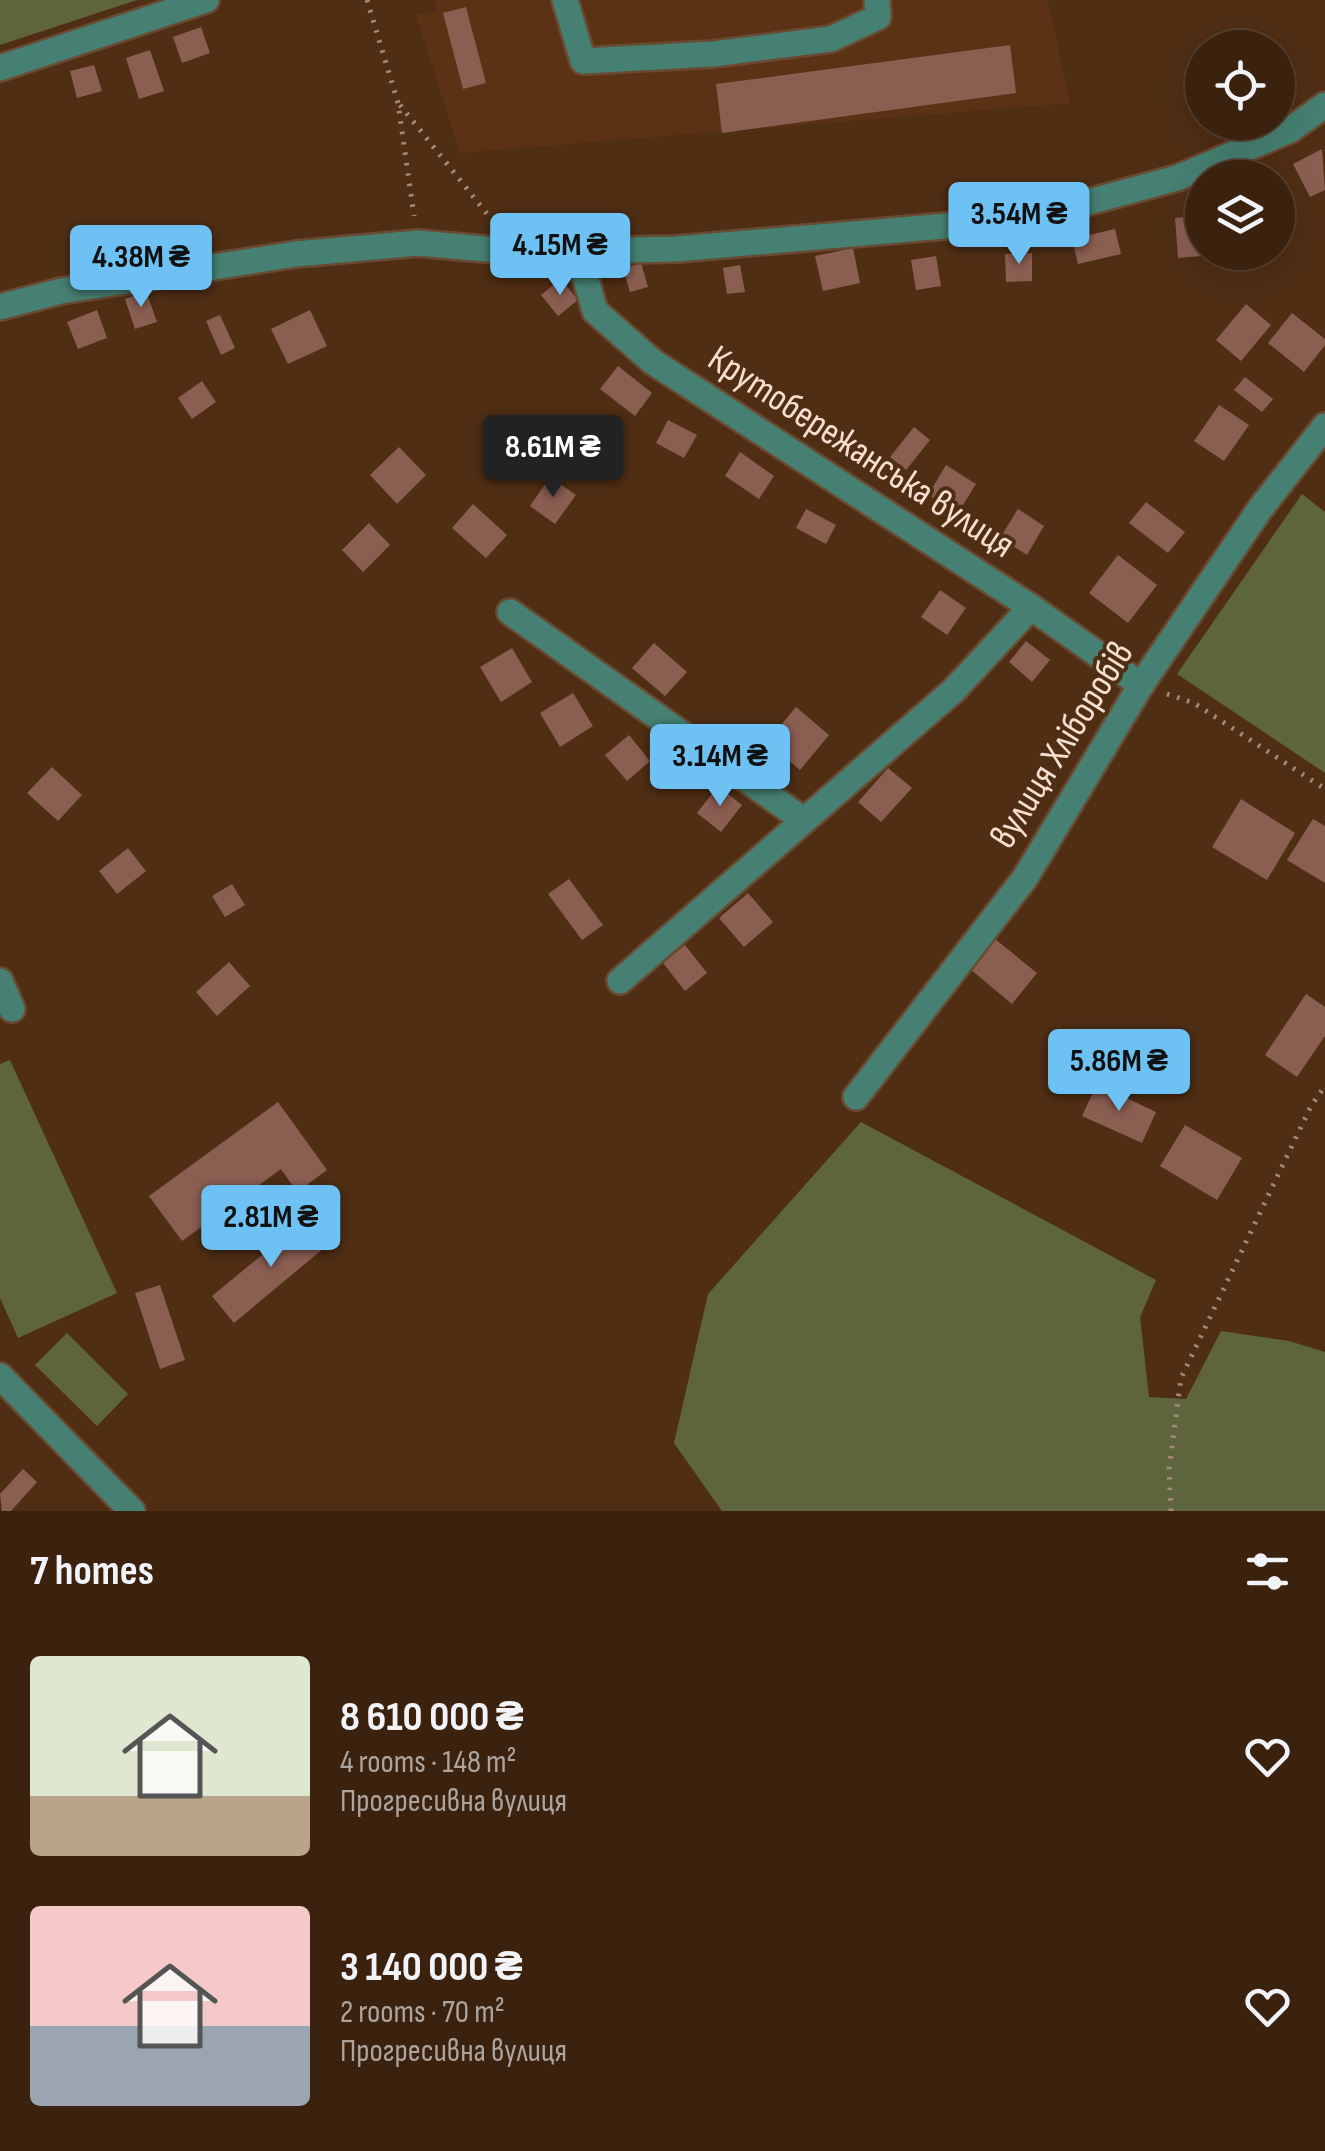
<!DOCTYPE html>
<html lang="en">
<head>
<meta charset="utf-8">
<style>
  body { margin:0; font-family:"Sofia Sans Condensed",sans-serif; background:#422a18; color:#f1f3f6; height:100vh; display:flex; flex-direction:column; font-size:38px; white-space:nowrap }
  * { box-sizing:border-box; margin:0 }
  p { font-size:32px; color:#aca49e }
  .icon { flex:none; width:55px; height:55px; fill:none; stroke:currentColor; stroke-width:2; stroke-linecap:round; stroke-linejoin:round }
  .map { position:relative; height:1511px; overflow:hidden }
  .panel { display:flex; flex-direction:column; background:#3b220f; flex:1 }
  .panel>* { flex:none }
  .buttons { position:absolute; left:1185px; top:30px; display:grid; gap:20px }
  .buttons a { display:grid; place-items:center; width:110px; height:110px; border-radius:50%; background:#3b220f; box-shadow:0 10px 40px #0002,0 0 0 2px #543f2f; font-size:50px }
  .price { position:absolute; translate:-50% -85px; padding:0 22px; border-radius:10px; background:#6ec2f3; color:#111; font-size:32px; line-height:65px; filter:drop-shadow(0 2px 5px #0008) }
  .price::after { content:''; position:absolute; left:50%; top:60px; width:30px; height:22px; margin-left:-15px; background:inherit; clip-path:polygon(0 0,100% 0,50% 100%) }
  .price.active { background:#222; color:#fff }
  ul { padding:0; list-style:none }
  li { display:flex; align-items:center; gap:30px; height:250px; padding:0 30px }
  li span { display:grid; place-items:center; flex:none; width:280px; height:200px; border-radius:10px; color:#555 }
  li>.icon { margin-inline-start:auto }
  span .icon { width:120px; height:120px; fill:#fffc; stroke-width:1 }
  li b { font-size:42px }
  h2 { display:flex; justify-content:space-between; align-items:center; height:120px; padding:0 30px; font-size:42px }
  .map>svg:first-child { display:block }
  .built { fill:#5b3314 }
  .green { fill:#5e653c }
  .building { fill:#8b5e52 }
  .lines { fill:none; stroke-linecap:round; stroke-linejoin:round }
  .minor-casing { stroke:#694a32; stroke-width:30 }
  .path { stroke:#a58a76; stroke-width:5; stroke-dasharray:2.5 8; stroke-linecap:butt }
  .minor { stroke:#468072; stroke-width:25 }
  .labels { text-anchor:middle; dominant-baseline:central; stroke-width:8; stroke-linejoin:round; paint-order:stroke }
  .street-label { font-size:38px; fill:#f4dfd0; stroke:#4f2e14 }
</style>
</head>
<body>
<div class="map">
<svg width="1325" height="1511" viewBox="0 0 1325 1511">
  <rect width="100%" height="100%" fill="#4f2e14"/>
  <polygon class="built" points="435,0 1048,0 1070,103 460,153 416,15 438,11"/>
  <g class="green">
    <polygon points="0,0 137,0 0,45"/>
    <polygon points="1302,494 1325,512 1325,773 1177,674"/>
    <polygon points="10,1060 117,1293 18,1338 0,1298 0,1064"/>
    <polygon points="861,1122 1156,1280 1140,1317 1149,1397 1186,1399 1221,1331 1289,1341 1325,1352 1325,1511 722,1511 674,1443 708,1294"/>
    <polygon points="67,1333 128,1394 97,1426 35,1365"/>
  </g>
  <g class="building">
    <polygon points="466,7 486,83 463,89 443,13"/>
    <polygon points="201,27 210,53 182,63 173,37"/>
    <polygon points="1010,45 1016,93 722,133 716,84"/>
    <polygon points="150,50 164,91 139,99 126,58"/>
    <polygon points="94,65 102,91 77,98 70,71"/>
    <polygon points="1322,149 1325,190 1310,197 1293,164"/>
    <polygon points="1202,216 1202,256 1178,258 1175,218"/>
    <polygon points="1115,229 1121,254 1078,264 1072,239"/>
    <polygon points="853,248 860,283 823,291 815,256"/>
    <polygon points="1032,253 1032,281 1006,282 1005,254"/>
    <polygon points="936,256 941,286 916,290 911,260"/>
    <polygon points="641,263 648,287 630,292 623,269"/>
    <polygon points="740,265 745,292 727,294 723,268"/>
    <polygon points="561,279 578,300 558,316 541,295"/>
    <polygon points="146,291 157,322 135,329 125,299"/>
    <polygon points="1246,304 1271,325 1241,361 1216,340"/>
    <polygon points="97,310 107,338 78,349 67,322"/>
    <polygon points="310,310 327,346 288,364 271,329"/>
    <polygon points="1292,313 1325,339 1325,345 1304,372 1268,343"/>
    <polygon points="220,315 235,348 221,355 206,321"/>
    <polygon points="618,366 652,393 635,416 600,389"/>
    <polygon points="1245,377 1273,399 1262,412 1234,390"/>
    <polygon points="202,381 216,402 192,419 178,398"/>
    <polygon points="1219,405 1249,425 1224,461 1194,441"/>
    <polygon points="668,420 697,435 684,458 656,443"/>
    <polygon points="914,427 930,440 906,470 890,457"/>
    <polygon points="399,447 426,475 397,504 370,475"/>
    <polygon points="740,452 774,476 759,499 725,476"/>
    <polygon points="946,465 976,484 958,513 928,495"/>
    <polygon points="550,477 576,495 555,524 530,506"/>
    <polygon points="1146,502 1185,532 1168,553 1129,523"/>
    <polygon points="473,504 507,535 486,558 452,528"/>
    <polygon points="806,509 836,525 826,544 796,528"/>
    <polygon points="1018,509 1044,526 1027,555 1000,538"/>
    <polygon points="369,523 390,545 363,572 342,550"/>
    <polygon points="1118,555 1157,585 1128,623 1089,593"/>
    <polygon points="940,590 966,608 947,635 921,617"/>
    <polygon points="1026,641 1050,660 1032,682 1009,662"/>
    <polygon points="654,643 687,672 665,696 632,668"/>
    <polygon points="512,648 532,682 501,702 480,667"/>
    <polygon points="573,693 593,726 560,747 540,713"/>
    <polygon points="796,707 829,735 800,770 767,742"/>
    <polygon points="629,735 650,761 627,781 605,755"/>
    <polygon points="52,767 82,795 58,821 27,793"/>
    <polygon points="888,768 912,788 881,822 858,802"/>
    <polygon points="718,786 742,805 721,832 697,813"/>
    <polygon points="1241,799 1295,833 1267,880 1212,847"/>
    <polygon points="1313,819 1325,826 1325,883 1287,860"/>
    <polygon points="128,848 146,871 117,894 99,871"/>
    <polygon points="569,879 603,925 582,940 548,894"/>
    <polygon points="232,884 245,905 225,917 212,896"/>
    <polygon points="748,893 773,922 744,947 719,918"/>
    <polygon points="995,939 1037,973 1012,1004 970,969"/>
    <polygon points="685,945 707,973 685,991 663,963"/>
    <polygon points="229,962 250,986 217,1016 196,992"/>
    <polygon points="1306,994 1325,1007 1325,1036 1297,1077 1265,1055"/>
    <polygon points="1097,1084 1156,1112 1142,1143 1082,1116"/>
    <polygon points="278,1102 327,1170 297,1192 281,1169 182,1241 149,1196"/>
    <polygon points="1185,1125 1242,1158 1217,1200 1160,1166"/>
    <polygon points="308,1217 330,1243 234,1323 212,1296"/>
    <polygon points="160,1285 185,1360 160,1369 135,1293"/>
    <polygon points="23,1469 37,1482 11,1511 2,1511 0,1494"/>
  </g>
  <g class="lines">
    <g class="minor-casing">
      <g id="minor">
        <polyline points="565,0 583,61 713,54 831,39 878,17 877,0"/>
        <polyline points="0,68 206,0"/>
        <polyline points="578,252 595,311 653,362 1031,607 1141,685"/>
        <polyline points="0,307 61,291 296,254 418,243 518,252 677,249 1026,219 1177,178 1290,130 1325,105"/>
        <polyline points="510,612 802,819"/>
        <polyline points="0,981 12,1009"/>
        <polyline points="620,981 954,690 1031,607"/>
        <polyline points="856,1097 1025,878 1141,685 1260,509 1325,426"/>
        <polyline points="0,1376 132,1511"/>
      </g>
    </g>
    <g class="path">
      <polyline points="367,0 398,103 414,216"/>
      <polyline points="400,105 496,225"/>
      <polyline points="1167,694 1194,703 1325,789"/>
      <polyline points="1171,1511 1169,1469 1181,1378 1311,1106 1325,1086"/>
    </g>
    <use href="#minor" class="minor"/>
  </g>
  <g class="labels">
    <g class="street-label">
      <text transform="translate(861 452) rotate(33)">Крутобережанська вулиця</text>
      <text transform="translate(1062 745) rotate(-58)">вулиця Хліборобів</text>
    </g>
  </g>
</svg>
<div class="buttons">
<a><svg class="icon" aria-label="locate" viewBox="0 0 24 24"><circle cx="12" cy="12" r="6"/><path d="M12 2v4M12 18v4M2 12h4M18 12h4"/></svg></a>
<a><svg class="icon" aria-label="layers" viewBox="0 0 24 24"><path d="M12 4l9 5-9 5-9-5zM3 14l9 5 9-5"/></svg></a>
</div>
<b class="price" style="left:1019px;top:267px">3.54M ₴</b>
<b class="price" style="left:560px;top:298px">4.15M ₴</b>
<b class="price" style="left:141px;top:310px">4.38M ₴</b>
<b class="price active" style="left:553px;top:500px">8.61M ₴</b>
<b class="price" style="left:720px;top:809px">3.14M ₴</b>
<b class="price" style="left:1119px;top:1114px">5.86M ₴</b>
<b class="price" style="left:271px;top:1270px">2.81M ₴</b>
</div>
<section class="panel">
<h2>7 homes<svg class="icon" aria-label="filters" viewBox="0 0 24 24"><path d="M4 7h16M4 17h16"/><circle cx="9" cy="7" r="2"/><circle cx="15" cy="17" r="2"/></svg></h2>
<ul>
<li><span style="background:linear-gradient(#dfe7d0 70%,#b9a48a 0)"><svg class="icon" aria-label="home" viewBox="0 0 24 24"><path d="M3 11l9-7 9 7M6 9v11h12V9"/></svg></span><div><b>8 610 000 ₴</b><p>4 rooms · 148 m²</p><p>Прогресивна вулиця</p></div><svg class="icon" aria-label="heart" viewBox="0 0 24 24"><path d="M12 20l-8-8c-3-5 5-10 8-4 3-6 11-1 8 4z"/></svg></li>
<li><span style="background:linear-gradient(#f6c9c9 60%,#9aa5b1 0)"><svg class="icon" aria-label="home" viewBox="0 0 24 24"><path d="M3 11l9-7 9 7M6 9v11h12V9"/></svg></span><div><b>3 140 000 ₴</b><p>2 rooms · 70 m²</p><p>Прогресивна вулиця</p></div><svg class="icon" aria-label="heart" viewBox="0 0 24 24"><path d="M12 20l-8-8c-3-5 5-10 8-4 3-6 11-1 8 4z"/></svg></li>
</ul>
</section>
</body>
</html>
